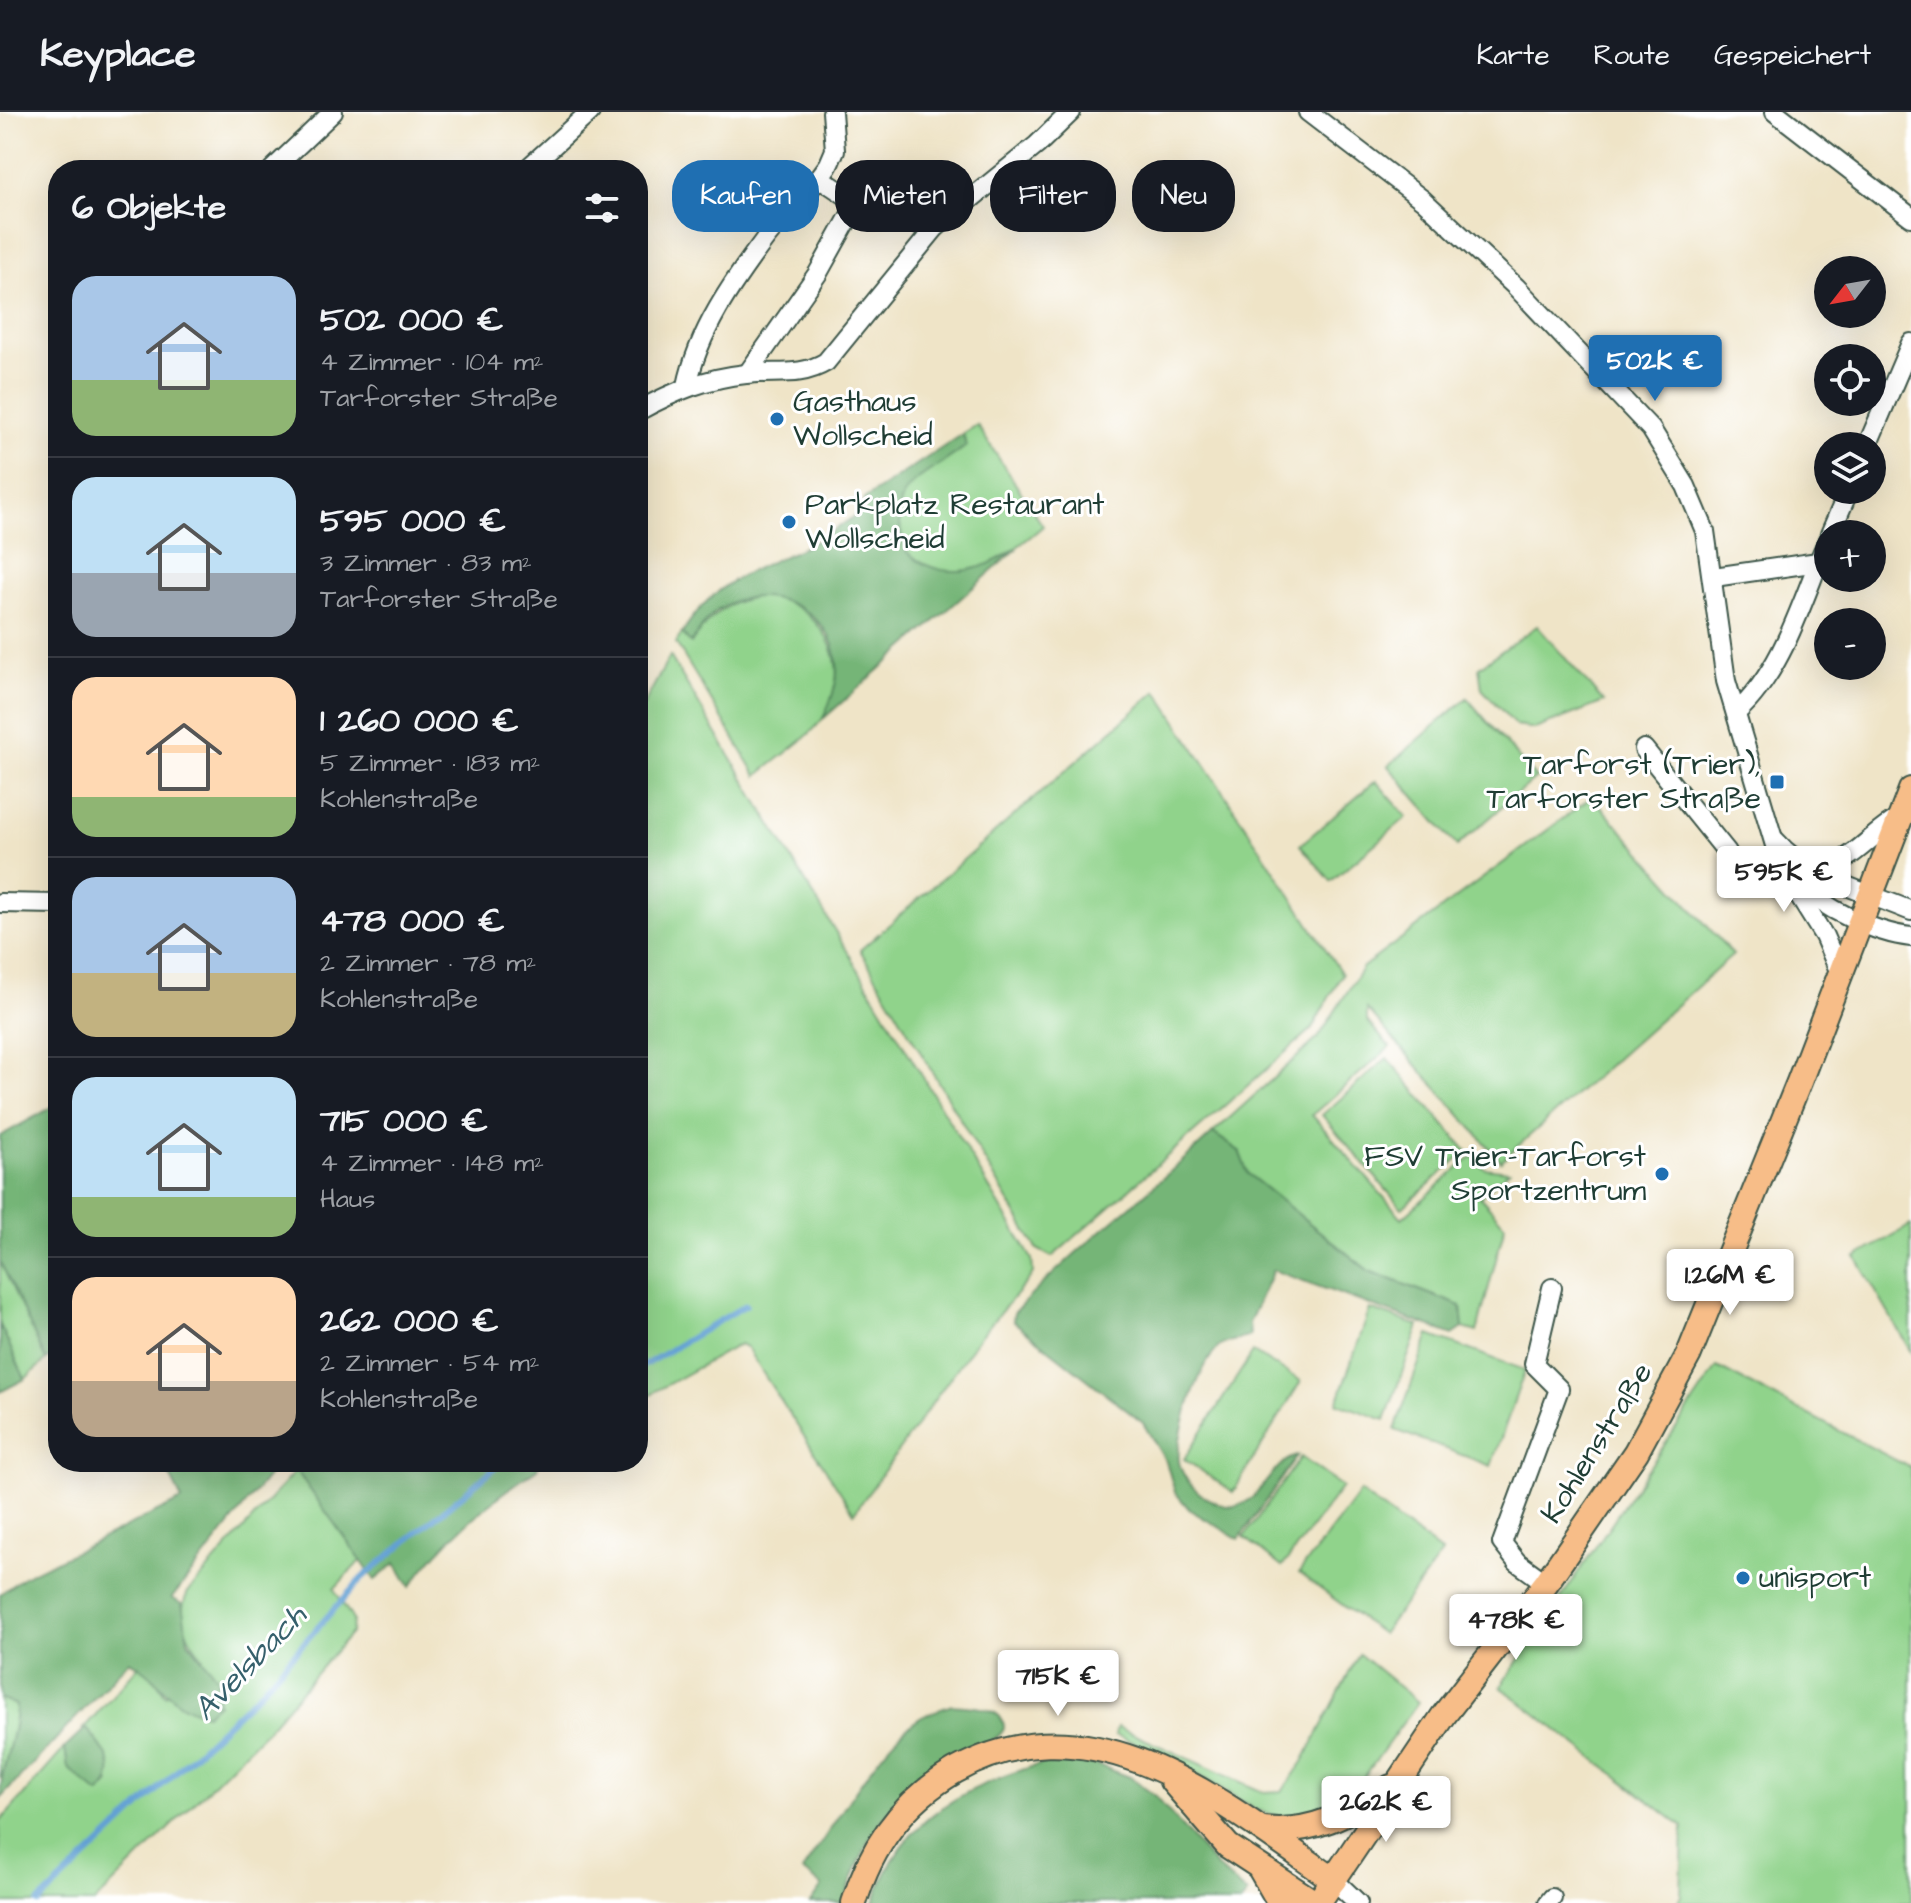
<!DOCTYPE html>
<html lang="de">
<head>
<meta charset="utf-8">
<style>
  body { margin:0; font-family:"Architects Daughter",sans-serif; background:#20242c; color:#f1f3f6; height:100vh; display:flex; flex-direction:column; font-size:30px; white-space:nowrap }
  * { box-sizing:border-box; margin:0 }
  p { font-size:26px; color:#9ea1a6 }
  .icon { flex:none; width:44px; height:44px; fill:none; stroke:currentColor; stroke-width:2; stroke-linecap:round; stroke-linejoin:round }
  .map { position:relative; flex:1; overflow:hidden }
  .panel { position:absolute; left:48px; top:48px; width:600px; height:1312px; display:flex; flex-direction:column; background:#171b24; border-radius:32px; box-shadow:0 8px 32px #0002 }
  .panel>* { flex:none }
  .top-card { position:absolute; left:672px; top:48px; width:760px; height:72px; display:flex; gap:16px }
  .needle { width:52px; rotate:239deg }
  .buttons { position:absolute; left:1814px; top:144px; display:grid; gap:16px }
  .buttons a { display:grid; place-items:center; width:72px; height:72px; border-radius:50%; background:#171b24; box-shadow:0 8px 32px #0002; font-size:40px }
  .price { position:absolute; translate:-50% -68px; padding:0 18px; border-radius:8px; background:#fff; color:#222; font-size:26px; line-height:52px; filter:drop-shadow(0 2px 4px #0008) }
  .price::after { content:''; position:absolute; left:50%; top:48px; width:24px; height:18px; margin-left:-12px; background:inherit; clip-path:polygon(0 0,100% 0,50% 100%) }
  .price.active { background:#1f6fb2; color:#fff }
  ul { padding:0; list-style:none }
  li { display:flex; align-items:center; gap:24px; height:200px; padding:0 24px }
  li+li { border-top:2px solid #363941 }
  li span { display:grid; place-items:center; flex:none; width:224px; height:160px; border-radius:24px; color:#555 }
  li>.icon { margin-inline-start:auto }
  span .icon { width:96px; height:96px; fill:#fffc; stroke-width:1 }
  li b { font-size:34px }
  h2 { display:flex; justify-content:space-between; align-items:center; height:96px; padding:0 24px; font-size:34px }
  .tag { padding:0 28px; border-radius:32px; background:#171b24; box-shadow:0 8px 32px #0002; font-size:28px; line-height:72px }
  .tag.active { background:#1f6fb2; color:#fff }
  header { display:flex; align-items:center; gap:48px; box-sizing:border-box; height:112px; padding:0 40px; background:#171b24; border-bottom:2px solid #363941 }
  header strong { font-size:38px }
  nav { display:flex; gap:44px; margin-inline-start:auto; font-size:28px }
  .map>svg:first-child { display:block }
  .green { fill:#90d38b; stroke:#588860; stroke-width:2 }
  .forest { fill:#74b577; stroke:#4a7956; stroke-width:2 }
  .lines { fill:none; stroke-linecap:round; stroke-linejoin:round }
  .stream { stroke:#62a0d4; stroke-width:6 }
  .minor-casing { stroke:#3e564a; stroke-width:22 }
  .major-casing { stroke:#3e564a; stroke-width:28 }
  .minor { stroke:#fff; stroke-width:18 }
  .major { stroke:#f7bd88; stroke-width:24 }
  .poi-dot { fill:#1f6fb2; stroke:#fff; stroke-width:3 }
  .labels { text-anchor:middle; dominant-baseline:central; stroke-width:6; stroke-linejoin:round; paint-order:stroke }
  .poi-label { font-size:30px; fill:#1f3d34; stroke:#fff; text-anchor:start }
  .street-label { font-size:30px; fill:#1f3d34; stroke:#fff }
  .water-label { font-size:32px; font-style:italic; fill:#36606c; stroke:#fff }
</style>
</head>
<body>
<header>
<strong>Keyplace</strong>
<nav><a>Karte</a><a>Route</a><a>Gespeichert</a></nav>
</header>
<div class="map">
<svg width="1911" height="1791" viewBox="0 0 1911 1791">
  <rect width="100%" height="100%" fill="#fff"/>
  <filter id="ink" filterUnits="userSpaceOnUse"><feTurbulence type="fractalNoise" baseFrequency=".0125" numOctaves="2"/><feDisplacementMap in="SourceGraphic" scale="16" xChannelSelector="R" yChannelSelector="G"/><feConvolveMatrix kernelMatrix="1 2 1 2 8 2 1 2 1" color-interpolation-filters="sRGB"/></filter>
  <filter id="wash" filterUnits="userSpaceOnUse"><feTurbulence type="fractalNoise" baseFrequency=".006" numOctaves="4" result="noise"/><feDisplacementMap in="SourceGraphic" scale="32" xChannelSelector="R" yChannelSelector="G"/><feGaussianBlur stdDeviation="1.8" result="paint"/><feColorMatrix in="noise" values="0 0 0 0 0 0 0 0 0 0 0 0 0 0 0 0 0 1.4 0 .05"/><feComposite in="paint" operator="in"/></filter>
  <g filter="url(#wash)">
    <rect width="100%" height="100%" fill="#efe4c7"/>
    <g class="green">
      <path d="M977 313 1043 414C1003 449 956 483 907 441 880 366 919 371 966 334L963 322Z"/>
      <path d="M760 484C820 488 859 554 823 606 808 628 777 646 757 664L676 531 682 521 691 531C710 504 727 489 760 484Z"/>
      <polygon points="1537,514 1604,590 1535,617 1516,614 1482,577 1479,555"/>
      <polygon points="670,544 1032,1147 1033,1161 1027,1170 980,1224 854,1401 746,1235 740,1232 638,1289 638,603"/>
      <polygon points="1157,579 1342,862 1311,918 1052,1145 1037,1137 860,838"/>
      <polygon points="1467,586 1536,666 1457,734 1388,654"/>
      <polygon points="1376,669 1407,705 1331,769 1300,733"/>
      <polygon points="1592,685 1733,843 1501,1049 1367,897 1367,909 1390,935 1312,1003 1402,1106 1472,1044 1484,1056 1509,1059 1480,1085 1505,1113 1477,1220 1463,1216 1461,1194 1369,1159 1248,1062 1239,1039 1213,1021 1318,926 1363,855"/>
      <polygon points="1387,946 1467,1039 1402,1096 1322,1003"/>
      <polygon points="1911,1113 1911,1240 1856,1145"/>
      <polygon points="0,1149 46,1248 25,1267 0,1213"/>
      <polygon points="1370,1197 1419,1214 1385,1308 1337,1291"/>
      <polygon points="1429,1223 1525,1258 1491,1354 1395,1318"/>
      <polygon points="1253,1240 1301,1269 1233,1380 1184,1347"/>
      <polygon points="1717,1255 1911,1356 1911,1791 1677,1791 1681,1784 1683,1715 1501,1575"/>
      <polygon points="1301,1345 1342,1375 1282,1455 1244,1425"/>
      <path d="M296 1358 361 1448 334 1477 353 1508 352 1520 267 1618 94 1791H0V1710L65 1636 68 1656 98 1681 110 1671 87 1616 82 1618 139 1554 147 1558 166 1583 203 1545C187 1527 176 1504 188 1480Z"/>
      <polygon points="1360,1380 1442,1441 1382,1522 1299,1461"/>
      <polygon points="1359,1542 1418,1590 1364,1665 1345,1685 1307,1704 1284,1706 1257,1698 1165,1643 1115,1623 1117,1615 1263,1680 1282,1679 1303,1650"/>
      <polygon points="0,1586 16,1593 16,1620 0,1666"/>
    </g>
    <g class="forest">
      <path d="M963 322 966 334C921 370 882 370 907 440 942 471 981 460 1017 437L823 607C830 590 838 573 837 553 834 492 751 462 709 506 702 513 697 523 691 531L682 521C714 469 750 460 802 436 823 427 842 412 861 400L864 387Z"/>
      <polygon points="58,992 58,1240 46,1248 0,1149 0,1024"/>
      <path d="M1213 1021 1239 1039 1248 1062 1369 1159 1461 1194 1463 1216 1453 1223 1273 1158 1249 1211 1250 1224C1241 1227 1228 1229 1220 1234 1200 1249 1172 1330 1180 1354 1184 1367 1196 1380 1207 1386 1216 1391 1226 1396 1237 1394 1263 1387 1270 1351 1297 1344L1239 1427 1190 1398 1175 1380 1166 1350 1143 1311 1013 1209 1014 1201C1074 1136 1148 1083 1213 1021Z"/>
      <polygon points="0,1213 25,1267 0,1280"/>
      <path d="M163 1350H279L172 1486 182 1492 188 1529 217 1565 218 1591 206 1602C167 1594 161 1564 129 1549L0 1687C0 1654 16 1626 16 1593L0 1586V1482L25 1464 182 1388Z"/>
      <path d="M304 1350H539L537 1357C487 1391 446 1425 410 1475L396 1451 375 1468 296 1358Z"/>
      <path d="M952 1593C966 1595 1003 1593 1004 1615 1005 1629 944 1652 930 1662 880 1698 862 1734 844 1791H810L822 1774 802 1759C833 1716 873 1642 913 1611 924 1602 938 1598 952 1593Z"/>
      <path d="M86 1616C105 1637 123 1658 99 1682L68 1656 65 1636Z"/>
      <path d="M1057 1647 1095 1652 1130 1665 1155 1684 1215 1753 1247 1782 1241 1791H874C903 1699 972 1672 1057 1647Z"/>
    </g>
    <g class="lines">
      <g class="stream">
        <polyline points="638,1257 746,1193"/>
        <polyline points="38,1791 258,1582 362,1466 502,1350"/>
      </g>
    </g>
  </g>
  <g filter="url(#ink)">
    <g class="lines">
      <g class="minor-casing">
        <g id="minor">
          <polyline points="1308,0 1423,88 1516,175 1651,317 1686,374 1705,419 1726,569 1782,757 1824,824 1840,861"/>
          <polyline points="1775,0 1911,105"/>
          <polyline points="272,58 333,0"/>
          <polyline points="526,58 590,0"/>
          <polyline points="857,91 887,105 935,116"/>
          <polyline points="748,261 818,161 857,91 820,66"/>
          <path d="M687 274C698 220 732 171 765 127 785 101 811 80 829 52L835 38 832 0"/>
          <path d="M638 299C673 280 706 266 746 262 775 258 799 266 826 250L935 116 1037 33 1071 0"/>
          <polyline points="1867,334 1911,231"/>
          <polyline points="1830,422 1849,378"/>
          <polyline points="1714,465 1818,450"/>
          <path d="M1736 601C1784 558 1803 485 1828 427"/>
          <polyline points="1644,637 1727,740"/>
          <path d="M1775 728C1807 766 1867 780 1911 799"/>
          <path d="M1816 758C1853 752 1870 721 1901 705"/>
          <path d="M1796 770C1823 796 1874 821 1911 825"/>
          <polyline points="0,791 58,792"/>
          <polyline points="1546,1471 1517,1450 1502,1431 1559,1277 1534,1252 1552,1176"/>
          <polyline points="1334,1768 1358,1791"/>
          <polyline points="1548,1791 1552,1786"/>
        </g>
      </g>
      <g class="major-casing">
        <g id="major">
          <polyline points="1172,1669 1228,1734 1315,1791"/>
          <path d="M1263 1717C1313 1723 1350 1700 1391 1675"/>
          <polyline points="1261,1758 1280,1791"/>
          <path d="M854 1791C871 1734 903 1689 955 1659 1094 1581 1223 1691 1334 1768"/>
          <polyline points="1318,1791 1444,1603 1546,1471 1636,1340 1689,1242 1799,970 1911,678"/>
        </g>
      </g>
      <use href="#minor" class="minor"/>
      <use href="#major" class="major"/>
    </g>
  </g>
  <g class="poi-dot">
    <circle cx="777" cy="307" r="8"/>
    <circle cx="789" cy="410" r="8"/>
    <rect x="1769" y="662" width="16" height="16" rx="4"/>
    <circle cx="1662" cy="1062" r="8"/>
    <circle cx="1743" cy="1466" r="8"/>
  </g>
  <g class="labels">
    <g class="poi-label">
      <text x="793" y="290">Gasthaus<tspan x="793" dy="34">Wollscheid</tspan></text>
      <text x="805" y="393">Parkplatz Restaurant<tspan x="805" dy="34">Wollscheid</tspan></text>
      <text x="1761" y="653" text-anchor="end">Tarforst (Trier),<tspan x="1761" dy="34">Tarforster Straße</tspan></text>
      <text x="1646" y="1045" text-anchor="end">FSV Trier-Tarforst<tspan x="1646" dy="34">Sportzentrum</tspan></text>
      <text x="1759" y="1466">unisport</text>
    </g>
    <g class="street-label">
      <text transform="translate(1597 1331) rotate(-58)">Kohlenstraße</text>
    </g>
    <g class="water-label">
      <text transform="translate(250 1551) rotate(-46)">Avelsbach</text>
    </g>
  </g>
</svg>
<div class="buttons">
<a><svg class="needle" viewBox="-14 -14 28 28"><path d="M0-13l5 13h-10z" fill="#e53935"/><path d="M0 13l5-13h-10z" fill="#9ea1a6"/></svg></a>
<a><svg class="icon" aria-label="locate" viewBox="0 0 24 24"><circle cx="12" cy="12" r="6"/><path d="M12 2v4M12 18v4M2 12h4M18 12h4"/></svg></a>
<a><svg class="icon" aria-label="layers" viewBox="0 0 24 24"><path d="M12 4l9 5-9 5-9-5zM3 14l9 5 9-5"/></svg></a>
<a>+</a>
<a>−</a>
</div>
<b class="price active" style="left:1655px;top:291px">502K €</b>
<b class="price" style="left:1784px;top:802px">595K €</b>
<b class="price" style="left:1730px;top:1205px">1.26M €</b>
<b class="price" style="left:1516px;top:1550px">478K €</b>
<b class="price" style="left:1058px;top:1606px">715K €</b>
<b class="price" style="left:1386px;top:1732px">262K €</b>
<div class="top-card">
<a class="tag active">Kaufen</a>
<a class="tag">Mieten</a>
<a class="tag">Filter</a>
<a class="tag">Neu</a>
</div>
<section class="panel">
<h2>6 Objekte<svg class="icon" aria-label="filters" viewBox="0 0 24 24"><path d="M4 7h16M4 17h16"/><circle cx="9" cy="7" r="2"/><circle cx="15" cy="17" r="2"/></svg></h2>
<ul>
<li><span style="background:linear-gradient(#a9c7e8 65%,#8fb573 0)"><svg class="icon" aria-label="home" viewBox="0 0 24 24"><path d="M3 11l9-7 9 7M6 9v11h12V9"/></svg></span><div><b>502 000 €</b><p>4 Zimmer · 104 m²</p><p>Tarforster Straße</p></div></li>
<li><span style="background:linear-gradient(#bfe0f5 60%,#9aa5b1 0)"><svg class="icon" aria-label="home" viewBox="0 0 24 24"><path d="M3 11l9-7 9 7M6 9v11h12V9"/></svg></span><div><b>595 000 €</b><p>3 Zimmer · 83 m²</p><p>Tarforster Straße</p></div></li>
<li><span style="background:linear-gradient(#ffd9b3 75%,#8fb573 0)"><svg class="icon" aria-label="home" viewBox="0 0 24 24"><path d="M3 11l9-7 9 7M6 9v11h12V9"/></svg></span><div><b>1 260 000 €</b><p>5 Zimmer · 183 m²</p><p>Kohlenstraße</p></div></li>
<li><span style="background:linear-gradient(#a9c7e8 60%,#c2b280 0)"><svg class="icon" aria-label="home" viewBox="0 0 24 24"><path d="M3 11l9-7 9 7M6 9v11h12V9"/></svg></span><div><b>478 000 €</b><p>2 Zimmer · 78 m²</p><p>Kohlenstraße</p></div></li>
<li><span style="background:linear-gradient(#bfe0f5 75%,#8fb573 0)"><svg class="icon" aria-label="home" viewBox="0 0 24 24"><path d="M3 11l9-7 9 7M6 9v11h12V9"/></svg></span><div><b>715 000 €</b><p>4 Zimmer · 148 m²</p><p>Haus</p></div></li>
<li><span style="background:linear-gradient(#ffd9b3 65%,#b9a48a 0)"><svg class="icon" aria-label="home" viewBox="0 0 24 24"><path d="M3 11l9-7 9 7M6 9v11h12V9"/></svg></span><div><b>262 000 €</b><p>2 Zimmer · 54 m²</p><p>Kohlenstraße</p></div></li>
</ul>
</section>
</div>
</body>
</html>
